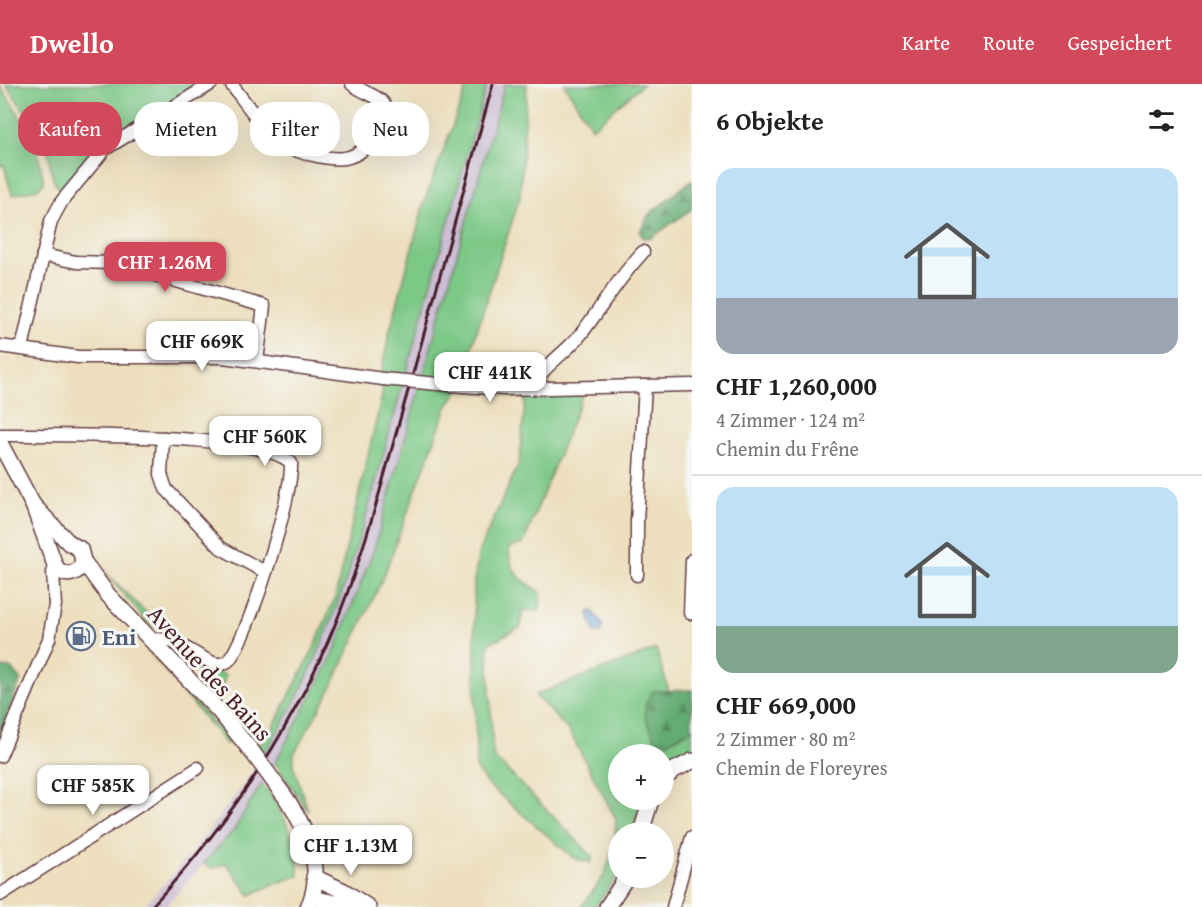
<!DOCTYPE html>
<html lang="de">
<head>
<meta charset="utf-8">
<style>
  body { margin:0; font-family:"Gentium Book Plus",serif; background:#f2f2f2; color:#202124; height:100vh; display:flex; flex-direction:column; font-size:22px; white-space:nowrap }
  * { box-sizing:border-box; margin:0 }
  p { font-size:20px; color:#757577 }
  .icon { flex:none; width:33px; height:33px; fill:none; stroke:currentColor; stroke-width:2; stroke-linecap:round; stroke-linejoin:round }
  .map { position:relative; flex:1; overflow:hidden }
  .side { display:flex; flex-direction:column; background:#fff; width:510px }
  .side>* { flex:none }
  .hud { position:absolute; left:18px; top:18px; width:570px; height:54px; display:flex; gap:12px }
  .controls { position:absolute; left:608px; top:660px; display:grid; gap:12px }
  .controls a { display:grid; place-items:center; width:66px; height:66px; border-radius:50%; background:#fff; box-shadow:0 6px 24px #0002; font-size:30px }
  .price { position:absolute; translate:-50% -51px; padding:0 14px; border-radius:12px; background:#fff; color:#222; font-size:20px; line-height:39px; filter:drop-shadow(0 2px 3px #0008) }
  .price::after { content:''; position:absolute; left:50%; top:36px; width:18px; height:14px; margin-left:-9px; background:inherit; clip-path:polygon(0 0,100% 0,50% 100%) }
  .price.on { background:#d1495b; color:#fff }
  ul { padding:0; list-style:none }
  li { display:grid; align-content:center; gap:12px; height:318px; padding:0 24px }
  li+li { border-top:2px solid #e0e0e0 }
  li span { display:grid; place-items:center; height:186px; border-radius:18px; color:#555 }
  li>.icon { margin-inline-start:auto }
  span .icon { width:108px; height:108px; fill:#fffc; stroke-width:1 }
  li b { font-size:26px }
  h2 { display:flex; justify-content:space-between; align-items:center; height:72px; padding:0 24px; font-size:26px }
  .tag { padding:0 21px; border-radius:24px; background:#fff; box-shadow:0 6px 24px #0002; font-size:21px; line-height:54px }
  .tag.on { background:#d1495b; color:#fff }
  header { display:flex; align-items:center; gap:36px; box-sizing:border-box; height:84px; padding:0 30px; background:#d1495b; color:#fff }
  header strong { font-size:28px }
  nav { display:flex; gap:33px; margin-inline-start:auto; font-size:21px }
  main { display:flex; flex:1; min-height:0 }
  .map>svg:first-child { display:block }
  .industrial { fill:#ccbed4 }
  .green { fill:#7bc886; stroke:#627458; stroke-width:1.5 }
  .forest { fill:url(#forest-firs); stroke:#57664f; stroke-width:1.5 }
  .water { fill:url(#water-ripples); stroke:#5b5f81; stroke-width:1.5 }
  .lines { fill:none; stroke-linecap:round; stroke-linejoin:round }
  .minor-casing { stroke:#623c41; stroke-width:15 }
  .major-casing { stroke:#623c41; stroke-width:18 }
  .minor { stroke:#fff; stroke-width:12 }
  .major { stroke:#fff; stroke-width:15 }
  .rail { stroke:#4a1f2b; stroke-width:3 }
  .minor-bridge-casing { stroke:#623c41; stroke-width:15; stroke-linecap:butt }
  .major-bridge-casing { stroke:#623c41; stroke-width:18; stroke-linecap:butt }
  .minor-bridge { stroke:#fff; stroke-width:12 }
  .major-bridge { stroke:#fff; stroke-width:15 }
  .labels { text-anchor:middle; dominant-baseline:central; stroke-width:6; stroke-linejoin:round; paint-order:stroke }
  .service-label { font-size:24px; font-weight:bold; fill:#4e5e75; stroke:#f6f6f2; text-anchor:start }
  .street-label { font-size:24px; fill:#4a1f2b; stroke:#f6f6f2 }
</style>
</head>
<body>
<header>
<strong>Dwello</strong>
<nav><a>Karte</a><a>Route</a><a>Gespeichert</a></nav>
</header>
<main>
<div class="map">
<svg width="692" height="823" viewBox="0 0 692 823">
  <defs>
    <pattern id="forest-firs" width="22" height="20" patternUnits="userSpaceOnUse" patternTransform="scale(1.5)"><rect width="22" height="20" fill="#64ac73"/><path d="M5 1l3.5 6h-7zM16 11l3.5 6h-7z" fill="#548b5f"/></pattern>
    <pattern id="water-ripples" width="26" height="14" patternUnits="userSpaceOnUse" patternTransform="scale(1.5)"><rect width="26" height="14" fill="#6c9fd7"/><path d="M2 4q2-2 4 0t4 0M15 11q2-2 4 0t4 0" fill="none" stroke="#5b81af"/></pattern>
  </defs>
  <rect width="100%" height="100%" fill="#f6f6f2"/>
  <filter id="ink" filterUnits="userSpaceOnUse"><feTurbulence type="fractalNoise" baseFrequency=".0167" numOctaves="2"/><feDisplacementMap in="SourceGraphic" scale="12" xChannelSelector="R" yChannelSelector="G"/><feConvolveMatrix kernelMatrix="1 2 1 2 8 2 1 2 1" color-interpolation-filters="sRGB"/></filter>
  <filter id="wash" filterUnits="userSpaceOnUse"><feTurbulence type="fractalNoise" baseFrequency=".008" numOctaves="4" result="noise"/><feDisplacementMap in="SourceGraphic" scale="24" xChannelSelector="R" yChannelSelector="G"/><feGaussianBlur stdDeviation="1.35" result="paint"/><feColorMatrix in="noise" values="0 0 0 0 0 0 0 0 0 0 0 0 0 0 0 0 0 1.4 0 .05"/><feComposite in="paint" operator="in"/></filter>
  <g filter="url(#wash)">
    <rect width="100%" height="100%" fill="#eddfbd"/>
    <polygon class="industrial" points="487,0 505,0 374,465 333,571 282,670 234,746 165,823 143,823 189,772 244,700 297,615 320,565 358,459"/>
    <g class="green">
      <path d="M6 0H201L108 57 96 67 62 106C49 99 52 81 48 68 38 43 20 22 6 0Z"/>
      <path d="M468 0H487C457 109 426 219 395 328 362 448 331 573 259 677L253 669 271 647 314 564 335 513 383 307 380 295 389 250 424 119Z"/>
      <polygon points="505,0 527,0 520,113 457,308 447,323 383,494 329,608 294,670 294,683 308,727 275,679 333,571 374,465"/>
      <polygon points="564,0 643,0 592,44"/>
      <polygon points="0,1 35,56 44,98 39,104 12,111 4,81 0,82"/>
      <path d="M583 310 523 460 509 463C509 489 520 496 541 508L540 527 522 526 521 543 488 560 493 672 593 773 591 779 574 774 487 700 476 685 474 496 479 467 519 379 526 311Z"/>
      <polygon points="104,487 167,549 147,538"/>
      <polygon points="173,561 226,592 222,601 227,604 221,613"/>
      <polygon points="656,565 669,607 654,607 675,655 692,645 692,669 675,676 663,685 663,670 618,670 618,716 642,716 632,748 618,748 618,791 595,823 581,823 604,792 614,761 616,735 569,647 535,611"/>
      <polygon points="149,567 230,657 226,660"/>
      <path d="M262 699C284 729 297 755 299 792L276 799 250 811 226 779 212 785 204 779 234 746Z"/>
    </g>
    <g class="forest">
      <polygon points="692,96 692,125 651,154 643,154 640,148 649,130"/>
      <polygon points="0,583 10,584 21,595 0,650"/>
      <path d="M692 606V645L668 658 656 655C645 637 638 623 654 607Z"/>
    </g>
    <polygon class="water" points="589,527 593,527 603,541 601,549 595,549 588,530"/>
  </g>
  <g filter="url(#ink)">
    <g class="lines">
      <g class="minor-casing">
        <g id="minor">
          <path d="M231 0C246 19 262 44 282 60 294 68 335 78 349 73 363 69 383 50 389 37 389 11 368 13 352 0"/>
          <polyline points="43,171 76,178 113,179 264,222 257,277"/>
          <polyline points="0,262 78,273 223,273 383,295"/>
          <polyline points="22,264 51,137 62,117 105,65 211,0"/>
          <polyline points="450,301 503,305 692,301"/>
          <path d="M531 305C541 283 566 269 581 250 602 223 619 193 643 168"/>
          <path d="M0 351C48 351 263 348 291 379 293 412 250 549 229 576 225 580 222 580 216 580 194 573 176 551 152 556"/>
          <polyline points="163,354 161,390 166,405 221,464 265,488"/>
          <polyline points="637,491 637,437 645,302"/>
          <polyline points="690,529 692,476"/>
          <polyline points="0,672 49,555 55,521 53,488 56,484"/>
          <polyline points="0,811 198,684"/>
          <polyline points="673,823 692,753"/>
        </g>
      </g>
      <g class="major-casing">
        <g id="major">
          <path d="M0 359 33 421 56 484C67 494 79 490 83 477"/>
          <polyline points="33,421 69,459 80,465 83,477 108,511 219,627 253,669"/>
          <polyline points="663,696 674,686 692,677"/>
          <path d="M275 699C300 731 329 781 308 823"/>
          <polyline points="641,748 651,716"/>
          <polyline points="314,793 344,807 368,823"/>
          <polyline points="312,814 354,823"/>
          <polyline points="607,823 626,794"/>
        </g>
      </g>
      <use href="#minor" class="minor"/>
      <use href="#major" class="major"/>
      <path class="rail" d="M151 823C236 732 304 627 347 510 373 439 391 365 412 293 439 195 466 98 493 0"/>
      <g class="minor-bridge-casing">
        <polyline id="minor-bridge" points="383,295 450,301"/>
      </g>
      <g class="major-bridge-casing">
        <polyline id="major-bridge" points="253,669 275,699"/>
      </g>
      <use href="#minor-bridge" class="minor-bridge"/>
      <use href="#major-bridge" class="major-bridge"/>
    </g>
  </g>
  <defs>
    <g id="fuel-ring" transform="scale(1.5)"><circle r="9.5" fill="#f6f6f2" stroke="#5c6f8a" stroke-width="1.5"/><path d="M-5.5-6h7V0h2V4h1.3V-2.5L3-4.5l.8-.8L6-3V5H2.5V1h-1V6h-7ZM-4.2-4.7v3.2H.2V-4.7Z" fill="#5c6f8a"/></g>
  </defs>
  <g fill-rule="evenodd">
    <use href="#fuel-ring" x="81" y="552"/>
  </g>
  <g class="labels">
    <g class="service-label">
      <text x="102" y="552">Eni</text>
    </g>
    <g class="street-label">
      <text transform="translate(210 589) rotate(48)">Avenue des Bains</text>
    </g>
  </g>
</svg>
<div class="controls">
<a>+</a>
<a>−</a>
</div>
<b class="price on" style="left:165px;top:209px">CHF 1.26M</b>
<b class="price" style="left:202px;top:288px">CHF 669K</b>
<b class="price" style="left:490px;top:319px">CHF 441K</b>
<b class="price" style="left:265px;top:383px">CHF 560K</b>
<b class="price" style="left:93px;top:732px">CHF 585K</b>
<b class="price" style="left:351px;top:792px">CHF 1.13M</b>
<div class="hud">
<a class="tag on">Kaufen</a>
<a class="tag">Mieten</a>
<a class="tag">Filter</a>
<a class="tag">Neu</a>
</div>
</div>
<section class="side">
<h2>6 Objekte<svg class="icon" aria-label="filters" viewBox="0 0 24 24"><path d="M4 7h16M4 17h16"/><circle cx="9" cy="7" r="2"/><circle cx="15" cy="17" r="2"/></svg></h2>
<ul>
<li><span style="background:linear-gradient(#bfe0f5 70%,#9aa5b1 0)"><svg class="icon" aria-label="home" viewBox="0 0 24 24"><path d="M3 11l9-7 9 7M6 9v11h12V9"/></svg></span><div><b>CHF 1,260,000</b><p>4 Zimmer · 124 m²</p><p>Chemin du Frêne</p></div></li>
<li><span style="background:linear-gradient(#bfe0f5 75%,#7fa58c 0)"><svg class="icon" aria-label="home" viewBox="0 0 24 24"><path d="M3 11l9-7 9 7M6 9v11h12V9"/></svg></span><div><b>CHF 669,000</b><p>2 Zimmer · 80 m²</p><p>Chemin de Floreyres</p></div></li>
</ul>
</section>
</main>
</body>
</html>
